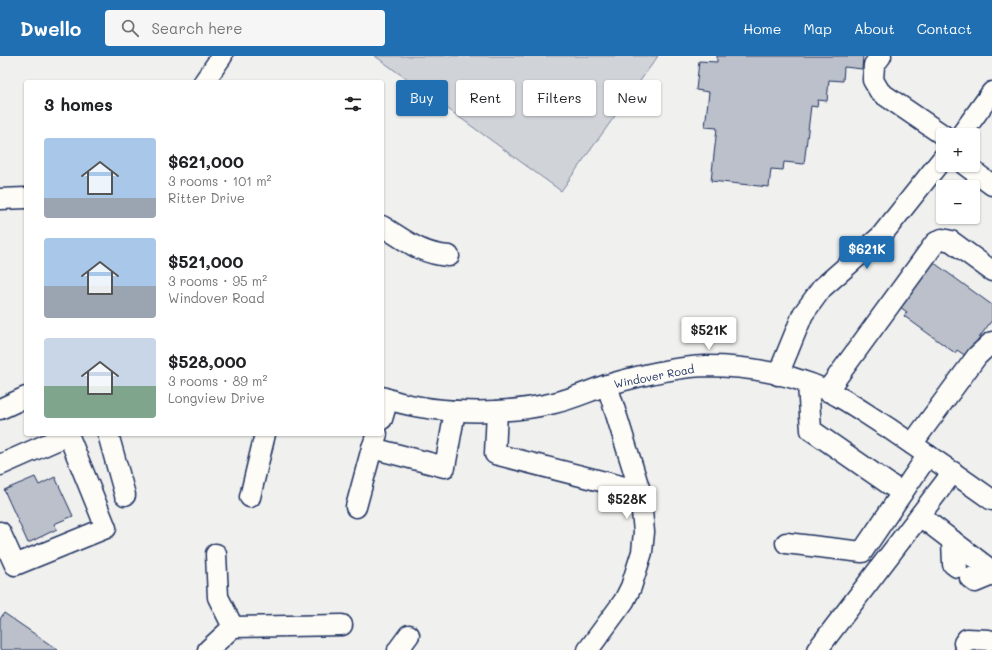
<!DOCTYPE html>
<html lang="en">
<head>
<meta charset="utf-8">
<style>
  body { margin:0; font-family:Mali,sans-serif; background:#f6f6f6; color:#202124; height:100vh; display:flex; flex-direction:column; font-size:15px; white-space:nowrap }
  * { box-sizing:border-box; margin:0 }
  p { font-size:13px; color:#757577 }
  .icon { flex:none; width:22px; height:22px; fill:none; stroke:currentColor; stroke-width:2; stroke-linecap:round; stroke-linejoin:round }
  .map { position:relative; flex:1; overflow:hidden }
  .panel { position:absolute; left:24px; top:24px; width:360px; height:356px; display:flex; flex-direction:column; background:#fff; border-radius:4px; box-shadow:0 1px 3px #0004 }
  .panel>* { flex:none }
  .hud { position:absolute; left:396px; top:24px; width:380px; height:36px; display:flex; gap:8px }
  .controls { position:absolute; left:936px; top:72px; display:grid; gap:8px }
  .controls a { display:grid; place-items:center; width:44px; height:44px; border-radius:4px; background:#fff; box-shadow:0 1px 3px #0004; font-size:20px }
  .price { position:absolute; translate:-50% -34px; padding:0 9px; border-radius:4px; background:#fff; color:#222; font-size:13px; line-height:26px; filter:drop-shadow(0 1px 2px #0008) }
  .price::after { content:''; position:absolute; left:50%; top:24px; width:12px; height:9px; margin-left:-6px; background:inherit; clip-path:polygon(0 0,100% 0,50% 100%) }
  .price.on { background:#1f6fb2; color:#fff }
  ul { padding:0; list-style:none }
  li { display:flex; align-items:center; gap:12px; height:100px; padding:0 20px }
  li span { display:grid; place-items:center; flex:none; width:112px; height:80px; border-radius:4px; color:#555 }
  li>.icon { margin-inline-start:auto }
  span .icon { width:48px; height:48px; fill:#fffc; stroke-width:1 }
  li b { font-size:17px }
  h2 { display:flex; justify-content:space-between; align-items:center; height:48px; padding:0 20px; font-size:17px }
  .pill { padding:0 14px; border-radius:4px; background:#fff; box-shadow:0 1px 3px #0004; font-size:14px; line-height:36px }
  .pill.on { background:#1f6fb2; color:#fff }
  header { display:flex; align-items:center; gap:24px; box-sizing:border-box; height:56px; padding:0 20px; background:#1f6fb2; color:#fff }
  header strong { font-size:19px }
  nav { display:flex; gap:22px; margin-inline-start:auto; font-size:14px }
  .search { width:280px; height:36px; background:#f6f6f6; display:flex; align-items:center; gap:10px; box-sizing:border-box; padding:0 14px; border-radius:4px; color:#757577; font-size:15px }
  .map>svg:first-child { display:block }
  .green { fill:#d0d3d8; stroke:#76819b }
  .building { fill:#bbc0ca; stroke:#1b2f5e }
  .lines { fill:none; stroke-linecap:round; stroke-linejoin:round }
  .minor-casing { stroke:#1b2f5e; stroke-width:23 }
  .minor { stroke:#fdfcf7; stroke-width:20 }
  .labels { text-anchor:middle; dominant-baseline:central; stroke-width:3; stroke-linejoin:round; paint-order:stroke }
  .street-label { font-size:11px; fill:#1b2f5e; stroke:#fdfcf7 }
</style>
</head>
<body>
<header>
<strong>Dwello</strong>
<div class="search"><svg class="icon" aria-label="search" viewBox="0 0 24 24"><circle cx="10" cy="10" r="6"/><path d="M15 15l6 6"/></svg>Search here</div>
<nav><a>Home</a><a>Map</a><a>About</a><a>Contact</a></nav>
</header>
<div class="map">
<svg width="992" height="594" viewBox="0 0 992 594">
  <rect width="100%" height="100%" fill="#f0f0ee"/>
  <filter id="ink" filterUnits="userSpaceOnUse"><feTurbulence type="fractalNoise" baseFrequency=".025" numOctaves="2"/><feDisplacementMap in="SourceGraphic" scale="8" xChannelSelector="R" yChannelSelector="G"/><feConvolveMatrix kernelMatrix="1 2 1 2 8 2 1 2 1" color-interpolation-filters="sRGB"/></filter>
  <g filter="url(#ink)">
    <polygon class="green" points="375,0 658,0 561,135"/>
    <g class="building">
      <polygon points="717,0 863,0 862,13 844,11 843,25 829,24 827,45 818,44 817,51 811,50 804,108 784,106 783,114 771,113 769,131 711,125 717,72 705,71 709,36 696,34 699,5 717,6"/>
      <polygon points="933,206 992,249 992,264 966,300 957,294 955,297 904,260 907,256 900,251"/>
      <polygon points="35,421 39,429 55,421 73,460 54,468 57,473 28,487 4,434"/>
      <polygon points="4,557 58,594 0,594 0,563"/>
    </g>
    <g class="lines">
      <g class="minor-casing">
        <g id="minor">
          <polyline points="881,0 874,9 873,24 880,36 943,79"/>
          <polyline points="204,26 222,0"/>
          <polyline points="961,79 992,36"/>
          <polyline points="965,109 992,129"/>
          <polyline points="0,143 26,142"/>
          <path d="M382 170C405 184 420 198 449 200"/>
          <polyline points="778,319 803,258 822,232 881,180 943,102"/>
          <polyline points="808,328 811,374 902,437"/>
          <polyline points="827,335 935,187 942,183 951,185 992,215"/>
          <path d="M382 341C430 359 504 359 554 347 572 343 589 335 607 329 638 320 674 311 706 310 747 310 791 318 828 335 849 345 867 359 887 371 922 395 957 419 992 444"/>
          <polyline points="0,353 26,341"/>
          <polyline points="497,355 495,398 640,435"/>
          <polyline points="382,363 388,343"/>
          <polyline points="108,378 125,439"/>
          <polyline points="377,378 372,392 445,411 455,355"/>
          <polyline points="912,388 977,300 992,286"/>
          <polyline points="0,409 68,379"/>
          <polyline points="250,441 265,378"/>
          <polyline points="356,451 372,392"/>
          <polyline points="920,460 992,515"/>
          <polyline points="0,476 15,509 106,472 68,378"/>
          <polyline points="952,484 953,508 957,511"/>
          <polyline points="786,487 862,496 928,399"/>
          <polyline points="216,498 218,541 233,571"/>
          <polyline points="970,522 975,526 992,519"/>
          <polyline points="964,587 967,583 989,584"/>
          <polyline points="208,594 233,571 342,569"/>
          <polyline points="398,594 409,579"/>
          <polyline points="588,594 624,545 631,531 642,496 644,476 640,435 607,329"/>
          <polyline points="817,594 953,416"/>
        </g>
      </g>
      <use href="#minor" class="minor"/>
    </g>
  </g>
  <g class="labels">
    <g class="street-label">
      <text transform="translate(654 320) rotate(-11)">Windover Road</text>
    </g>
  </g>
</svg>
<div class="controls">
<a>+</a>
<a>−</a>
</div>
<b class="price on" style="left:867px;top:214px">$621K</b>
<b class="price" style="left:709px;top:295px">$521K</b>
<b class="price" style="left:627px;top:464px">$528K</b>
<div class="hud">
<a class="pill on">Buy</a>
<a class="pill">Rent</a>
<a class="pill">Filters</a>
<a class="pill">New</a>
</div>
<section class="panel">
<h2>3 homes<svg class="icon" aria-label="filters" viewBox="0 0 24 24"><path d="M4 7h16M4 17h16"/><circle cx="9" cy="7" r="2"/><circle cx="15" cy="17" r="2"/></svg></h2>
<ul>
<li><span style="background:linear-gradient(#a9c7e8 75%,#9aa5b1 0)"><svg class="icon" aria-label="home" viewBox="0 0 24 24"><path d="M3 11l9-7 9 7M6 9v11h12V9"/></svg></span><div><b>$621,000</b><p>3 rooms · 101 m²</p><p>Ritter Drive</p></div></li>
<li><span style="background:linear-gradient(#a9c7e8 60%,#9aa5b1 0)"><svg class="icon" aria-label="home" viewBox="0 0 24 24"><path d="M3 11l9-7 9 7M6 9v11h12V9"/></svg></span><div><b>$521,000</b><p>3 rooms · 95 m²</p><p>Windover Road</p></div></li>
<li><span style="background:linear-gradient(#c9d6e8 60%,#7fa58c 0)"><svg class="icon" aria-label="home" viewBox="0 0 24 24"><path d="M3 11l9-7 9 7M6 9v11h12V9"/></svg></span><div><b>$528,000</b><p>3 rooms · 89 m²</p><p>Longview Drive</p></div></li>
</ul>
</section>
</div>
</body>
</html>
